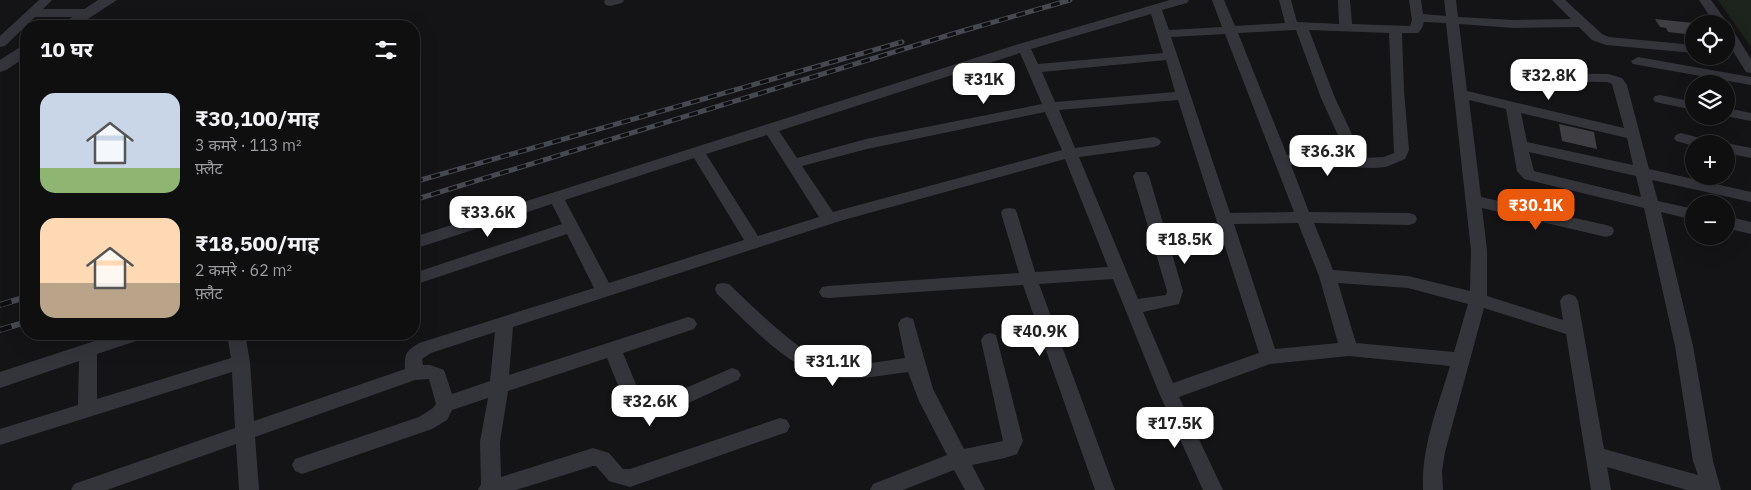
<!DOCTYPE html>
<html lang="hi">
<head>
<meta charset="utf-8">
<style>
  body { margin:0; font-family:"IBM Plex Sans","Noto Sans Devanagari",sans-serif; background:#181819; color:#f1f3f6; height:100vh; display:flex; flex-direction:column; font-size:19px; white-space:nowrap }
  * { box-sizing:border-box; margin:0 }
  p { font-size:16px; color:#9b9c9f }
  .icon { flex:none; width:28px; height:28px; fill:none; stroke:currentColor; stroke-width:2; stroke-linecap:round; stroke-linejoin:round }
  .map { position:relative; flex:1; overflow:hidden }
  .drawer { position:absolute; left:20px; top:20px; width:400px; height:320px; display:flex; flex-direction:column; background:#0f0f10; border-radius:20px; box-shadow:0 5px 20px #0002,0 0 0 1px #2f2f30 }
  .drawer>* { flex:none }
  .buttons { position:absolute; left:1685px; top:15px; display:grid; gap:10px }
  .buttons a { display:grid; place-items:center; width:50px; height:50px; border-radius:50%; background:#0f0f10; box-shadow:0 5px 20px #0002,0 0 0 1px #2f2f30; font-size:25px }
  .price { position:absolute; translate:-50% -42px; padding:0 11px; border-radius:10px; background:#fff; color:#222; font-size:16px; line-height:32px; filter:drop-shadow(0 1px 2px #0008) }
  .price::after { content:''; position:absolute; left:50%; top:30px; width:15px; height:11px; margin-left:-8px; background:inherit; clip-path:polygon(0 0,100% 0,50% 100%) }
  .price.active { background:#ea580c; color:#fff }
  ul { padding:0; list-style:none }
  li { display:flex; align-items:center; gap:15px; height:125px; padding:0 20px }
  li span { display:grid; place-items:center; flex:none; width:140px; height:100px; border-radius:15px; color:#555 }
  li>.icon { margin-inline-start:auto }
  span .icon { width:60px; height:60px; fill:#fffc; stroke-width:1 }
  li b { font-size:21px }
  h2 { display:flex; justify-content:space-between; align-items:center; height:60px; padding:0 20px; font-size:21px }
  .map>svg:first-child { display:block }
  .green { fill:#1c241d }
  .building { fill:#3e3e43 }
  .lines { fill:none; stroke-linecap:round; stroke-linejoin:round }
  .minor { fill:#34353b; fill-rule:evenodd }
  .tertiary { fill:#34353b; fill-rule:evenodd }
  .rail-far1-casing { stroke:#474950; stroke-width:5 }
  .rail-casing { stroke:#474950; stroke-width:6 }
  .rail-far1 { stroke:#0f0f11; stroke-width:3; stroke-dasharray:9; stroke-linecap:butt }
  .rail { stroke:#0f0f11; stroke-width:4.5; stroke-dasharray:12; stroke-linecap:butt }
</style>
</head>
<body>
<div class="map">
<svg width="1751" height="490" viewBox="0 0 1751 490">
  <rect width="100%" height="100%" fill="#141416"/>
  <polygon class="green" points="1718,0 1751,0 1751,47"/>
  <g class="building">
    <polygon points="1655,19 1694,23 1694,35 1668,32 1666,28 1660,27"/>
    <polygon points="1559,124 1594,132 1597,149 1562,141"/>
  </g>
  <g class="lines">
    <g class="minor">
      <polygon points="39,0 52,0 43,9 88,9 94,13 88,17 35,17 5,46 0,47 0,36"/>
      <polygon points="605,0 624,0 622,3 610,6 606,5 604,2"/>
      <path d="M1170 0H1189L1187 3 1162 10 1169 30 1222 27 1212 0H1224L1235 26 1285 23 1279 0H1291L1297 22 1339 24 1338 0H1350L1352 24 1410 26 1412 20 1409 0H1421L1423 14 1446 16 1444 0H1456L1458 17 1514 20 1571 19 1552 0H1565L1602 34 1609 37 1694 45V53L1606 45 1592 40 1579 27 1514 28 1459 24 1467 91 1624 128 1612 84 1607 82 1529 81 1522 77 1529 73 1608 74 1622 78 1627 85 1649 169 1751 192V202L1652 180 1658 201 1694 209V220L1661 212 1693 346 1713 461 1721 490H1687L1607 467 1611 490H1591L1566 334 1484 308 1445 452 1442 471 1443 490H1423C1421 448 1438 406 1450 366L1349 356 1270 364 1179 397 1223 490H1203L1159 393 1113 279 1039 284 1115 490H1095L1023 285 828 298 822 297 819 292 822 287 828 286 1019 273 1001 213 1003 209 1009 208 1015 209 1017 213 1035 272 1108 267 1065 159 840 221 513 327 509 375 688 317 694 319 697 324 694 329 623 353 642 399 646 402 658 400 732 368 738 370 741 375 738 380 667 413 643 418 628 410 607 358 508 391 500 442 501 477 593 448 609 453 623 469H630L780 418 787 420 790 426 787 432 630 487 609 481 596 466H593L516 490H478L481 484 480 442 488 398 452 410 447 420 432 429 302 474 295 471 292 465 295 459 419 417 433 408 436 404 429 379 415 380 255 437 259 490H239L236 444 107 490H71L74 484 235 428 232 372 0 445V429L78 405 79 361 0 388V372L116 334H145L142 339 97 354V399L231 358 227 334H245L250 362 254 421 405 369C404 354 406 351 419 343L594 288 567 234 414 285V273L562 224 552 204 414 249V237L1019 44ZM1151 14 1163 53 1038 64 1031 49ZM1424 22 1446 23 1471 250 1470 291 1408 276 1333 270 1314 223 1409 225 1415 223 1417 219 1415 215 1409 213 1309 212 1291 165 1373 168 1386 167 1405 159 1409 150 1404 91 1402 33H1418L1422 28ZM1296 30 1321 98 1348 157 1287 155 1238 33ZM1309 30 1389 33 1394 153 1384 157 1363 158 1335 98ZM1225 34 1294 212 1230 213 1171 37ZM1020 53 1042 104 866 139 797 158 779 131ZM1166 60 1175 92 1055 102 1042 72ZM1178 100 1259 353 1173 383 1143 312 1179 304 1183 291 1149 176 1146 172H1136L1133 176 1167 291 1166 295 1138 299 1079 157 1154 147 1159 145 1161 142 1159 139 1154 137 1075 148 1059 110ZM1469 100 1506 109 1517 171 1524 179 1644 208 1675 346 1693 461 1698 475 1604 449 1578 301 1575 296 1569 294 1563 296 1560 301 1563 320 1487 296V250L1482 208 1606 237 1612 235 1614 231 1612 227 1606 225 1481 197ZM1045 112 1062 150 833 212 802 166 867 149ZM1521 113 1627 138 1633 165 1527 142ZM767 135 819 217 758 236 706 154ZM1529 152 1636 176 1641 197 1534 171ZM694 158 744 240 609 283 565 200ZM1298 223 1319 276 1338 343 1275 349 1234 224ZM1338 283 1408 288 1468 304 1454 352 1356 343ZM495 332 490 381 452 394 444 370 430 365H423L422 359 431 353Z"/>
      <polygon points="1699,0 1711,0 1726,21 1728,24 1727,26 1731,27 1751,59 1751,73 1746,72 1726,40 1726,24 1715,24"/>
      <polygon points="1638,57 1751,77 1751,85 1633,64 1631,61"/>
      <polygon points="1660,95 1694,102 1694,110 1655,102 1653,99 1655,96"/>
      <polygon points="1726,108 1751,113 1751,121 1725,116"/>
      <polygon points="1681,133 1712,141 1714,144 1694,144 1694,146 1676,141 1674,138 1676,135"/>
      <polygon points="1726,143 1751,148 1751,158 1726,153 1726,144 1724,144"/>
      <polygon points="1726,216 1751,222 1751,234 1726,228"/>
      <path d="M723 283 729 284C750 304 802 356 828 362 852 368 881 361 905 358L898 324 901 319 907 317 913 319 933 389 964 449 1003 441 981 340 984 335 990 333 996 335 1023 441 1017 454 1005 458 972 465 985 490H965L954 470 903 490H870L873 484 947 455 919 401 908 372C883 375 856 381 831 377 790 371 746 321 717 294L715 289 717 284Z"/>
    </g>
    <g class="tertiary">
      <polygon points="98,0 117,0 77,26 59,26"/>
      <polygon points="26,45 26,57 6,70 0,72 0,60 20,47"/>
    </g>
    <g class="rail-far1-casing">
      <g id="rail-far1">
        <polyline points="414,182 902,42"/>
        <polyline points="414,200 959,32 1070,0"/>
      </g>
    </g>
    <g class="rail-casing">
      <g id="rail">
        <polyline points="0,305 26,297"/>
        <polyline points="0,330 26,322"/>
      </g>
    </g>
    <use href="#rail-far1" class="rail-far1"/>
    <use href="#rail" class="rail"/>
  </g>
</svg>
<div class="buttons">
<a><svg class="icon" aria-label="locate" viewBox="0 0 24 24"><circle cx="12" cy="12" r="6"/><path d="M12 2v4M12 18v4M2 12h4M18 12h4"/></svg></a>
<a><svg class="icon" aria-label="layers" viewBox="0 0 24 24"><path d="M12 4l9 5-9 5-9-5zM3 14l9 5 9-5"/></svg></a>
<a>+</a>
<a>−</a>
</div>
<b class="price" style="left:1549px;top:101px">₹32.8K</b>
<b class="price" style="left:984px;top:105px">₹31K</b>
<b class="price" style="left:1328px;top:177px">₹36.3K</b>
<b class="price active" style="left:1536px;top:231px">₹30.1K</b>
<b class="price" style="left:488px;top:238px">₹33.6K</b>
<b class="price" style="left:1185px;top:265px">₹18.5K</b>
<b class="price" style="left:1040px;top:357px">₹40.9K</b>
<b class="price" style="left:833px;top:387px">₹31.1K</b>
<b class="price" style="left:650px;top:427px">₹32.6K</b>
<b class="price" style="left:1175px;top:449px">₹17.5K</b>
<section class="drawer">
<h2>10 घर<svg class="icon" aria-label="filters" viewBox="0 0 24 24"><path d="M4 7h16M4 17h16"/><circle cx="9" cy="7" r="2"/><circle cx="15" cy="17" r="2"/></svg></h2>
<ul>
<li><span style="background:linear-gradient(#c9d6e8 75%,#8fb573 0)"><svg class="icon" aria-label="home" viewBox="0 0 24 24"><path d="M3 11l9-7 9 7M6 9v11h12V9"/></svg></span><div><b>₹30,100/माह</b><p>3 कमरे · 113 m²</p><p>फ़्लैट</p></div></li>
<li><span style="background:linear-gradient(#ffd9b3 65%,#b9a48a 0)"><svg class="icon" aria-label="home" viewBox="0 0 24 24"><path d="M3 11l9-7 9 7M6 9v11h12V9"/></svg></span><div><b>₹18,500/माह</b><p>2 कमरे · 62 m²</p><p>फ़्लैट</p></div></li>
</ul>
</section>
</div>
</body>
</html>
